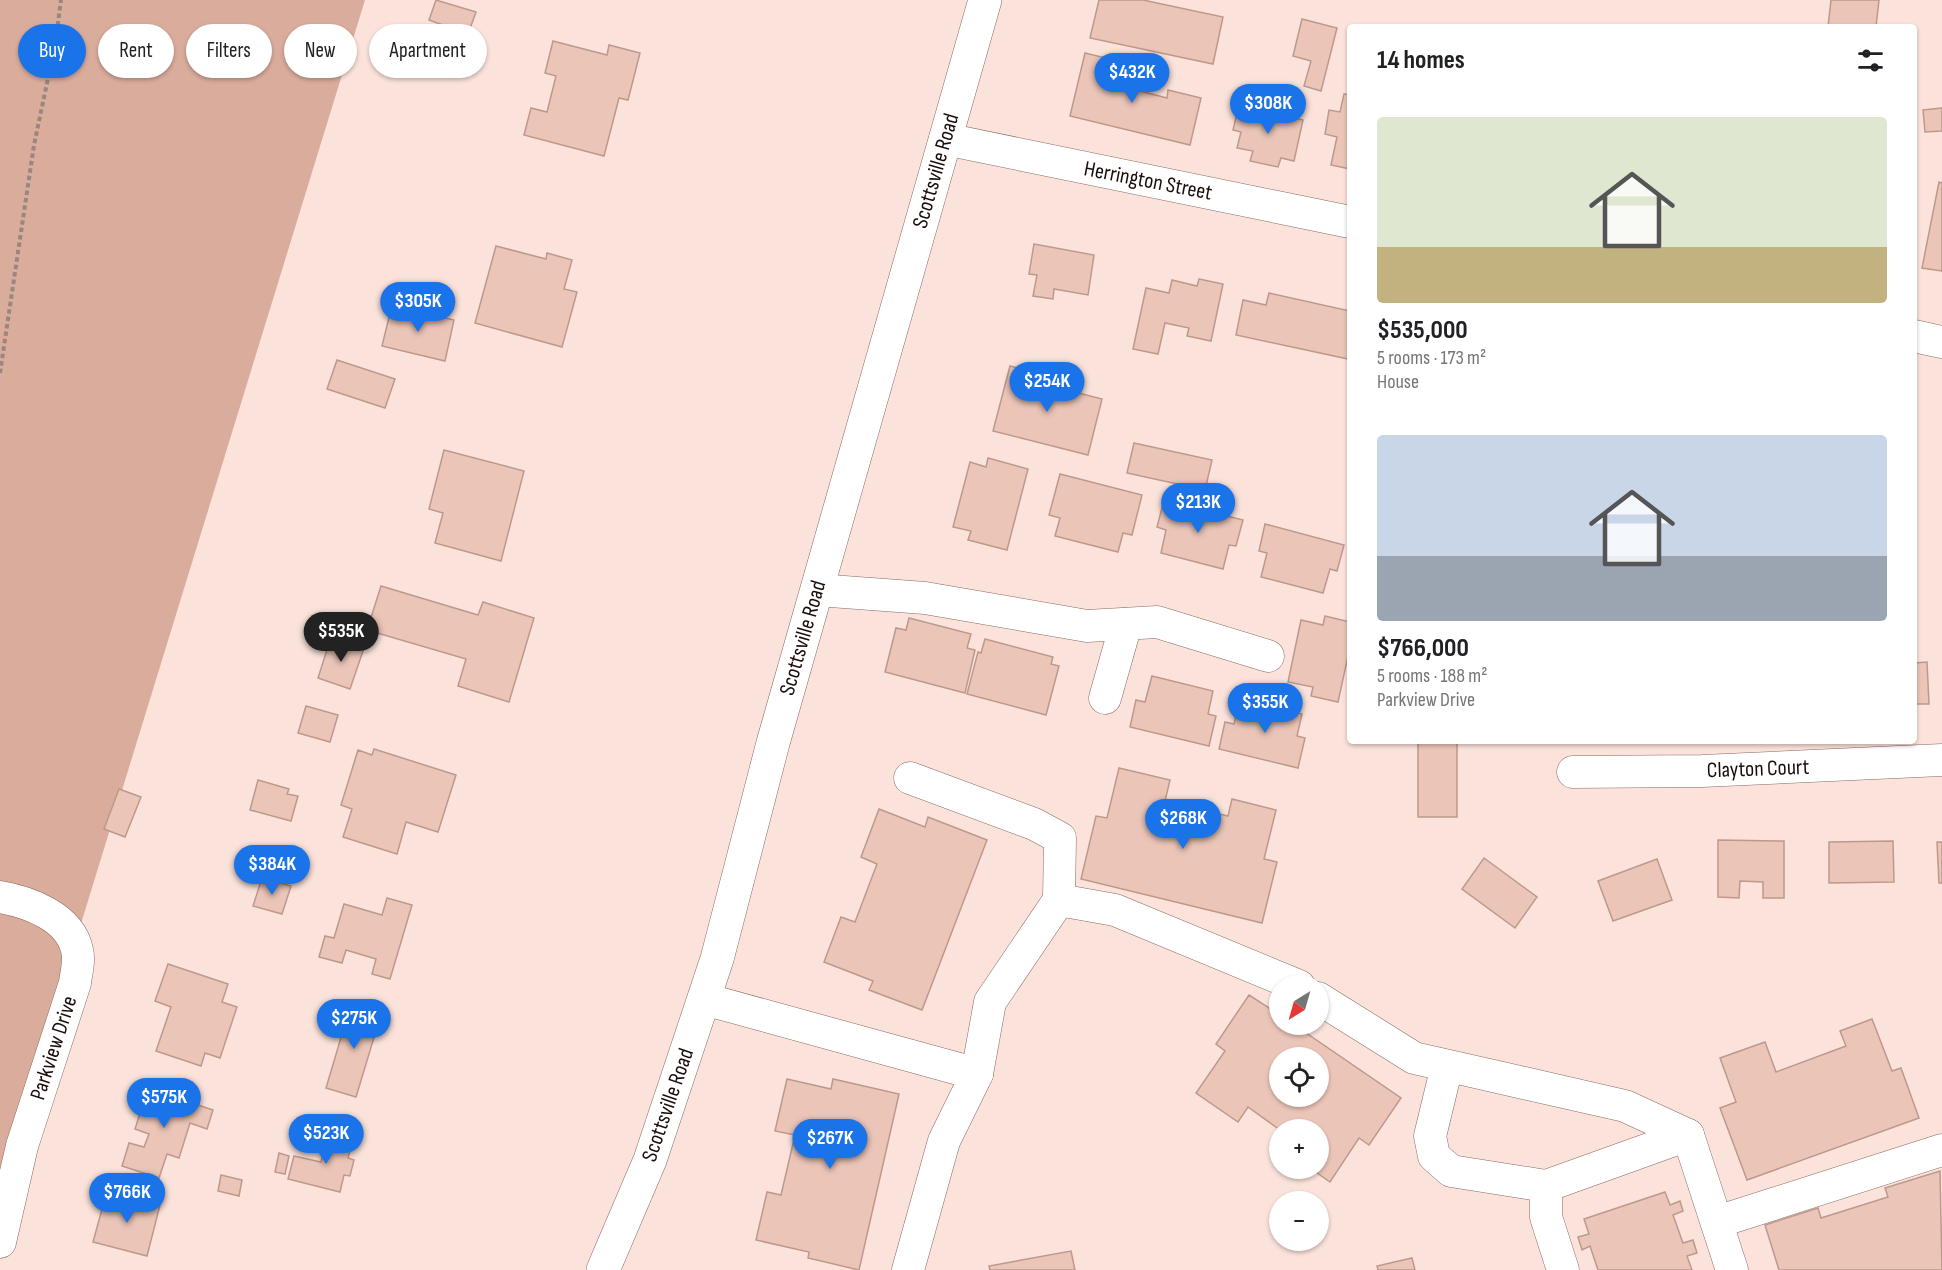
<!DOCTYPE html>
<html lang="en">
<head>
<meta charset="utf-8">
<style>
  body { margin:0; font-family:"Sofia Sans Condensed",sans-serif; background:#f2f2f2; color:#202124; height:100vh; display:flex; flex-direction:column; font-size:22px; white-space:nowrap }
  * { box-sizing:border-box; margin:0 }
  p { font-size:20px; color:#757577 }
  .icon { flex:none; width:33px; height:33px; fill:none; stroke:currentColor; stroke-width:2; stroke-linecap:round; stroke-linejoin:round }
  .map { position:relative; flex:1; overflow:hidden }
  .side { position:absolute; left:1347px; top:24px; width:570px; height:720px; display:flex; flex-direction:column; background:#fff; border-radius:6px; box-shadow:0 2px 4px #0004 }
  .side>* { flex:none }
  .hud { position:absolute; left:18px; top:24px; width:570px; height:54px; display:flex; gap:12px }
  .needle { width:39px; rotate:217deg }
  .fabs { position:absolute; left:1269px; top:975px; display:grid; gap:12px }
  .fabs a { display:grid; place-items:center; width:60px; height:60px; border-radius:50%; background:#fff; box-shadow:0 2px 4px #0004; font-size:30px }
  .price { position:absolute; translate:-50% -51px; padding:0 14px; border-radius:21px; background:#1a73e8; color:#fff; font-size:20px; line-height:39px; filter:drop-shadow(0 2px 3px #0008) }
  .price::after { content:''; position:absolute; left:50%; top:36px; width:18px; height:14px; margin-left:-9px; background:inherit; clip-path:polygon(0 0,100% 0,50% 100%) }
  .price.active { background:#222; color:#fff }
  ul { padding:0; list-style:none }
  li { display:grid; align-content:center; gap:12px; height:318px; padding:0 30px }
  li span { display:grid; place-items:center; height:186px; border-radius:6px; color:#555 }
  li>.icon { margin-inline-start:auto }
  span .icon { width:108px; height:108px; fill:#fffc; stroke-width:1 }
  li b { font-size:26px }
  h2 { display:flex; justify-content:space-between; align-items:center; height:72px; padding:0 30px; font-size:26px }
  .tag { padding:0 21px; border-radius:27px; background:#fff; box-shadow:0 2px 4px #0004; font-size:21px; line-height:54px }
  .tag.active { background:#1a73e8; color:#fff }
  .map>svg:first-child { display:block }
  .green { fill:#daac9c }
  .building { fill:#ebc5b8; stroke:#bd998c; stroke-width:1.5; fill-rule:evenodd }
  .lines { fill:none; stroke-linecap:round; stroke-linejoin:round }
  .minor-casing { stroke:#8b695e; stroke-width:33 }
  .major-casing { stroke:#8b695e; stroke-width:34 }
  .path { stroke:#998680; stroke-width:4; stroke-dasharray:4.5 3; stroke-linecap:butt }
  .minor { stroke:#fff; stroke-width:32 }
  .major { stroke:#fff; stroke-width:33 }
  .labels { text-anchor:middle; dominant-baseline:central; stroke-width:4.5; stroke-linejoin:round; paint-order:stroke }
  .street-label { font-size:22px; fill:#1a0d09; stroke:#fff }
</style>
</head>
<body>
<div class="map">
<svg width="1942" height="1270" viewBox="0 0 1942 1270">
  <rect width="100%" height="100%" fill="#fbe3db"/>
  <polygon class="green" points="0,0 365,0 0,1187"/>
  <g class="building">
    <polygon points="436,0 476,12 468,34 429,20"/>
    <polygon points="1099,0 1143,0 1223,17 1213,64 1090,38"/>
    <polygon points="1831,0 1879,0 1876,27 1828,27"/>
    <polygon points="1302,19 1337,28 1321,91 1304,86 1311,61 1293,56"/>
    <polygon points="553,41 607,55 609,45 640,53 628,100 619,98 604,156 524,135 531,108 547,112 556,76 545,73"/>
    <polygon points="1085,53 1122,62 1117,85 1167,98 1168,90 1201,98 1190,145 1070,116"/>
    <polygon points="1344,94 1350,95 1350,169 1331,165 1337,137 1325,134 1329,110 1340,112"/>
    <polygon points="1239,105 1303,120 1294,161 1281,158 1278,167 1250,161 1253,151 1237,148 1241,132 1233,130"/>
    <polygon points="1942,108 1942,131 1925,132 1923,110"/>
    <polygon points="1939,182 1942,183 1942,271 1922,268"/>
    <polygon points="1034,244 1094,255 1088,295 1054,289 1053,299 1033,296 1037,275 1029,274"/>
    <polygon points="496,246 546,259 547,253 572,260 564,289 577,292 562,347 475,323"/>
    <polygon points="1199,279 1223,284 1211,341 1187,336 1189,328 1165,323 1158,354 1133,349 1146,288 1169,293 1172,280 1197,286"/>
    <polygon points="1269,293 1350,311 1348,359 1236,335 1243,300 1266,305"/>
    <polygon points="392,305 454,320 445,361 382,346"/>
    <polygon points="337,360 395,379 385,408 327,389"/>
    <polygon points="1010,366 1034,372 1032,381 1102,399 1088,455 993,431"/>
    <polygon points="1134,443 1212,460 1205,490 1127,473"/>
    <polygon points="444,450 524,471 501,561 435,543 443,513 429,509"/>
    <polygon points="988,458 1028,469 1007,550 968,540 971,531 953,527 970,462 986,467"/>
    <polygon points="1060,474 1142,495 1132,535 1123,533 1118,552 1055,536 1060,518 1049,515"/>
    <polygon points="1164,500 1243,520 1236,546 1229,545 1223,569 1161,553 1166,530 1157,527"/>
    <polygon points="1265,524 1344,545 1337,571 1330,569 1323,593 1261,577 1267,553 1259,551"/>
    <polygon points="381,586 478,615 483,602 534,618 509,702 458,686 466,659 367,630"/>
    <polygon points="1325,616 1350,622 1350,647 1338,702 1311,696 1313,687 1288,682 1301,620 1323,625"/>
    <polygon points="909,618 971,634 967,648 975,650 965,693 885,672 896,628 906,630"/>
    <polygon points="331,637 364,648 350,689 318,678"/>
    <polygon points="985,639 1053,657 1051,664 1059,666 1046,715 967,694 978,652 981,653"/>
    <polygon points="1927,662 1929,704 1914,704 1914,663"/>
    <polygon points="1152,676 1213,691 1208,714 1216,716 1209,746 1130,727 1136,700 1145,702"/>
    <polygon points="1240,699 1302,714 1297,736 1305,738 1298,768 1219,749 1225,722 1234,724"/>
    <polygon points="306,706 338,715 330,742 298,733"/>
    <rect x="1418" y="741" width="39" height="76"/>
    <polygon points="374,749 456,775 438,832 406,822 397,854 343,837 352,809 341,805 358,750 372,755"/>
    <polygon points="1119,768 1170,780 1165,801 1228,816 1232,799 1276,810 1264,859 1277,862 1262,923 1081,879 1096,816 1107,818"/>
    <polygon points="258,780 289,789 287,794 298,796 291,821 250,810"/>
    <polygon points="119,789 141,797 125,837 104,829"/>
    <polygon points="879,809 925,827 928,817 987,840 922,1010 869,990 873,981 824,962 841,917 855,922 877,864 861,857"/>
    <polygon points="1718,840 1784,841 1784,898 1763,898 1763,882 1740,881 1739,898 1718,897"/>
    <polygon points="1893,841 1894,882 1829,883 1829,842"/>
    <polygon points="1937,842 1942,842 1942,883 1939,883"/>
    <polygon points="1484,858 1537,897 1515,928 1462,889"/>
    <polygon points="1657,859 1672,900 1613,921 1598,881"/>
    <polygon points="262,878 291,886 282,914 253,906"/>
    <polygon points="387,898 412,905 390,979 372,974 376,959 346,950 342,963 319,957 325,936 334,938 344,904 382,915"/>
    <polygon points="168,964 228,984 222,1002 237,1007 220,1058 205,1053 201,1066 156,1051 171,1007 155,1001"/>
    <path d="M1249 995 1280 1015V1024H1293L1401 1098 1369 1145 1359 1138 1330 1182 1310 1168H1318V1130H1280L1248 1107 1238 1122 1196 1093 1225 1051 1216 1044ZM1280 1058H1318V1096H1280Z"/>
    <polygon points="356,1003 382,1011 356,1097 326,1088 348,1014 352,1015"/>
    <polygon points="1872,1019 1892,1071 1901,1068 1919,1118 1747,1180 1720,1108 1736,1102 1720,1058 1765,1042 1776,1072 1846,1046 1840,1031"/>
    <polygon points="787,1079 831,1089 833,1079 899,1094 859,1270 808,1258 809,1252 756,1240 767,1192 781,1195 795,1135 775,1131"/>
    <polygon points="149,1085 196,1099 195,1104 213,1110 207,1129 190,1123 179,1158 167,1154 159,1178 122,1166 129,1143 144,1147 149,1134 135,1129"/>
    <polygon points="328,1132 353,1139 348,1158 354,1160 350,1176 344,1175 340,1192 288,1179 294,1156 321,1162"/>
    <polygon points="279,1153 289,1156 285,1174 275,1172"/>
    <polygon points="1940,1171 1942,1270 1779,1270 1765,1225 1818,1208 1821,1218 1888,1197 1885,1188"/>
    <polygon points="221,1175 242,1180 239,1196 218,1191"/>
    <polygon points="107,1191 160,1205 147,1256 93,1242"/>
    <polygon points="1665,1192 1670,1205 1680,1201 1683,1211 1673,1215 1683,1243 1693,1240 1697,1253 1687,1256 1692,1270 1598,1270 1590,1246 1582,1250 1578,1237 1589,1234 1584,1219"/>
    <polygon points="1071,1251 1075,1270 990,1270 989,1266"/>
    <polygon points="1412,1258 1415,1270 1378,1270 1377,1266"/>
  </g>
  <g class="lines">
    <g class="minor-casing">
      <g id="minor">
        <polyline points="945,139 1350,222"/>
        <polyline points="1914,336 1942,342"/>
        <polyline points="817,590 925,598 1087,626 1157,622 1268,656"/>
        <polyline points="1105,698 1126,624"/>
        <polyline points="1573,772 1702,771 1942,760"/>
        <polyline points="910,778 1034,824 1060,838 1059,900"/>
        <path d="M0 897C29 902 70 917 77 950 80 961 76 973 75 983L22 1146 0 1242"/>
        <polyline points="1318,998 1414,1058 1625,1106 1688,1135 1732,1270"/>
        <polyline points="704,999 977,1074 990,1002 1059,900 1115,910 1299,986"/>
        <polyline points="1447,1066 1430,1136 1434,1156 1451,1171 1546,1186 1688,1135"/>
        <polyline points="1546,1186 1546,1217 1563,1270"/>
        <polyline points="1717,1222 1942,1150"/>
        <polyline points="908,1270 944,1141 977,1074"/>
      </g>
    </g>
    <g class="major-casing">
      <polyline id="major" points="603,1270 650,1160 717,959 773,743 985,0"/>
    </g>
    <polyline class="path" points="0,373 34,145 55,45 61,0"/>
    <use href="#minor" class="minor"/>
    <use href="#major" class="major"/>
  </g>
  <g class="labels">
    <g class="street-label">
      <text transform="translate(936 171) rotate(-74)">Scottsville Road</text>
      <text transform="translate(1148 181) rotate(11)">Herrington Street</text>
      <text transform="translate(803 638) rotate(-74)">Scottsville Road</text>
      <text transform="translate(1758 769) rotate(-2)">Clayton Court</text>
      <text transform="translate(54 1048) rotate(-72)">Parkview Drive</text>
      <text transform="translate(668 1105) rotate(-71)">Scottsville Road</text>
    </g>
  </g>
</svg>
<div class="fabs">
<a><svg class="needle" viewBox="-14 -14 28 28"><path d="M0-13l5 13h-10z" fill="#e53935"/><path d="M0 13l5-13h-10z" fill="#757577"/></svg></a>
<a><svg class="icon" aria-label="locate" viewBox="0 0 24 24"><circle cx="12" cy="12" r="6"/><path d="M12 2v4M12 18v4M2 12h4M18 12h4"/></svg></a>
<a>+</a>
<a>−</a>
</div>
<b class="price" style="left:1132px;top:104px">$432K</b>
<b class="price" style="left:1268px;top:135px">$308K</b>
<b class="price" style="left:418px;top:333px">$305K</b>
<b class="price" style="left:1047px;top:413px">$254K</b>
<b class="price" style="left:1198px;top:534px">$213K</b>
<b class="price active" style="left:341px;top:663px">$535K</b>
<b class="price" style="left:1265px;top:734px">$355K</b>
<b class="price" style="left:1183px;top:850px">$268K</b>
<b class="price" style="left:272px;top:896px">$384K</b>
<b class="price" style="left:354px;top:1050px">$275K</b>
<b class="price" style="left:164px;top:1129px">$575K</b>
<b class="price" style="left:326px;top:1165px">$523K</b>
<b class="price" style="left:830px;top:1170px">$267K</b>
<b class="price" style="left:127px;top:1224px">$766K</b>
<div class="hud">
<a class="tag active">Buy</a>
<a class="tag">Rent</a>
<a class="tag">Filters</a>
<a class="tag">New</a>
<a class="tag">Apartment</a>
</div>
<section class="side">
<h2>14 homes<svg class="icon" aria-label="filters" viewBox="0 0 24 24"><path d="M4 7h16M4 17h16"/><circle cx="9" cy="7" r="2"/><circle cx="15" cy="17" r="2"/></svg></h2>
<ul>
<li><span style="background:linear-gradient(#dfe7d0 70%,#c2b280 0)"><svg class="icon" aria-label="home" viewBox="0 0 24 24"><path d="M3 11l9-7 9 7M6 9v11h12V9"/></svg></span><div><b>$535,000</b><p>5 rooms · 173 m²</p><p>House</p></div></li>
<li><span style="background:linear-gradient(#c9d6e8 65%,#9aa5b1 0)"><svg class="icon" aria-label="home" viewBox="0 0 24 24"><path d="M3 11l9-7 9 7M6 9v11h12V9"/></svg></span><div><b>$766,000</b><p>5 rooms · 188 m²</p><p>Parkview Drive</p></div></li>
</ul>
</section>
</div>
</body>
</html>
